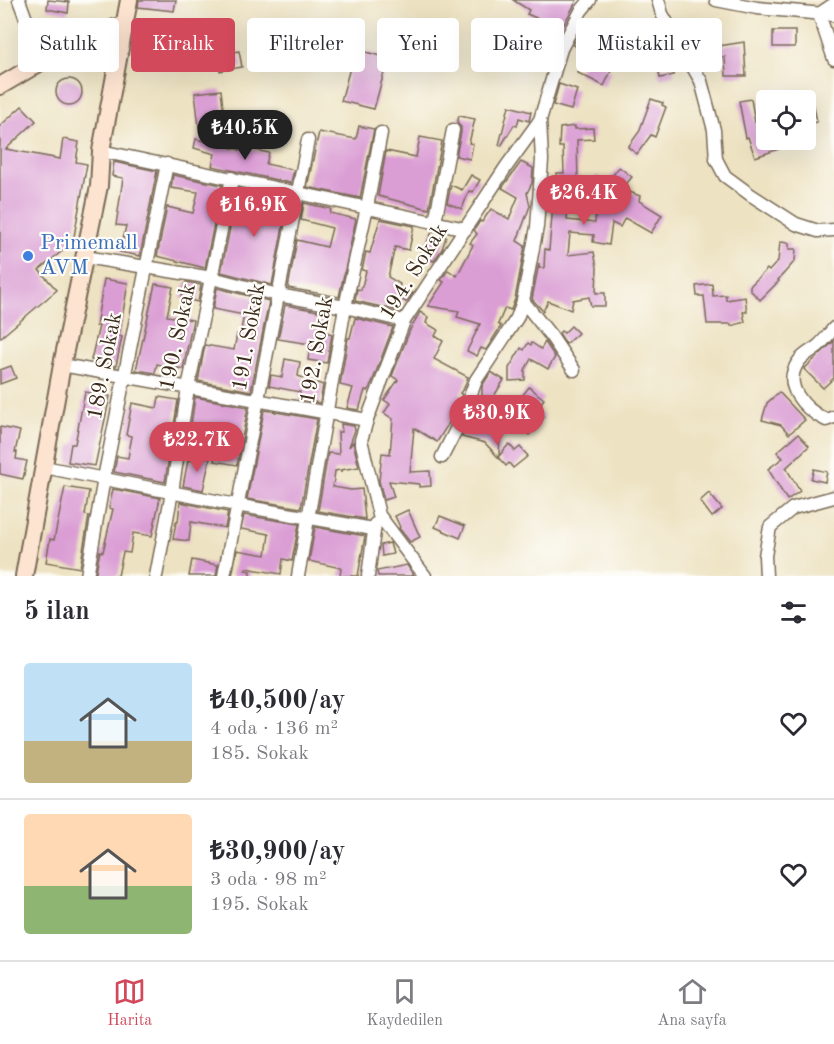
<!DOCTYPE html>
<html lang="tr">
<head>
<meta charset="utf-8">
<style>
  body { margin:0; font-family:"Old Standard TT",serif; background:#f2f2f3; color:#2b2b33; height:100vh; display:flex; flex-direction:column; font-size:22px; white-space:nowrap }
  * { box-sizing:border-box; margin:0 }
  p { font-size:20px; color:#7c7c81 }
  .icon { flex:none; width:33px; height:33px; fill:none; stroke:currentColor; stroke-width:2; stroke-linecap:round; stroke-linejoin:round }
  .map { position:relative; height:576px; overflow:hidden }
  .details { display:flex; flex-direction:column; background:#fff; flex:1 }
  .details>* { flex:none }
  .guide { position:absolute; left:18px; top:18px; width:798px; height:54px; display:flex; gap:12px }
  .fabs { position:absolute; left:756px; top:90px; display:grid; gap:12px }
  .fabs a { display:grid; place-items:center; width:60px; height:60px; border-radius:6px; background:#fff; box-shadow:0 6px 24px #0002; font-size:30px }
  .price { position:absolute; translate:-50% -51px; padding:0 14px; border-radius:21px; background:#d1495b; color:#fff; font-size:20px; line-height:39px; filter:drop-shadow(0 2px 3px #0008) }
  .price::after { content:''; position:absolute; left:50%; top:36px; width:18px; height:14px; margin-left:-9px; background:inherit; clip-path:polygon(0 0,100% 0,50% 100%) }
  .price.selected { background:#222; color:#fff }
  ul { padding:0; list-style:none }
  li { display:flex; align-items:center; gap:18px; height:150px; padding:0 24px }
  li+li { border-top:2px solid #e1e1e2 }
  li span { display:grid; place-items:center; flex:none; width:168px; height:120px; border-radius:6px; color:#555 }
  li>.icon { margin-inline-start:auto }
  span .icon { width:72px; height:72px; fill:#fffc; stroke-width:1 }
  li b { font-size:26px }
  h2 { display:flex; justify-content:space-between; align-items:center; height:72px; padding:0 24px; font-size:26px }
  .chip { padding:0 21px; border-radius:6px; background:#fff; box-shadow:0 6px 24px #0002; font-size:21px; line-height:54px }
  .chip.selected { background:#d1495b; color:#fff }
  .tab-bar { display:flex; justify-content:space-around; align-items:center; height:84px; border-top:2px solid #e1e1e2; background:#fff; font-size:16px; color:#7c7c81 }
  .tab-bar a { display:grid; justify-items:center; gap:3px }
  .tab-bar .selected { color:#d1495b }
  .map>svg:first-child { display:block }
  .building { fill:#da9dd4; fill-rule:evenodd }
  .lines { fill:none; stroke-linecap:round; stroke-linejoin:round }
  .street-casing { stroke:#796a57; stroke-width:15 }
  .secondary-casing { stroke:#796a57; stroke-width:20 }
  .street { stroke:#fff; stroke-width:12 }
  .secondary { stroke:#fde4d1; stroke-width:16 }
  .shop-dot { fill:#3f7fe0; stroke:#fdfcf7; stroke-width:2 }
  .labels { text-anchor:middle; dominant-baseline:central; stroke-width:4.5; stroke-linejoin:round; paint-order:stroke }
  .shop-label { font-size:22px; fill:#366cbe; stroke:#fdfcf7; text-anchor:start }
  .street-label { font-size:22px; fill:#3b2a1e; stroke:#fdfcf7 }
</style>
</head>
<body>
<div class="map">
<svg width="834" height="576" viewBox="0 0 834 576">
  <rect width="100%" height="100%" fill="#fdfcf7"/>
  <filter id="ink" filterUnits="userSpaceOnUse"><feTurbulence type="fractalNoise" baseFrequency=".0167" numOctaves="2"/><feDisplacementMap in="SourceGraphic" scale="12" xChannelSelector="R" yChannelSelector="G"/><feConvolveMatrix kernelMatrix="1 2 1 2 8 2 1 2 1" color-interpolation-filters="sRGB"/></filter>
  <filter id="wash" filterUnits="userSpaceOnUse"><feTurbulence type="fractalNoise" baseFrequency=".008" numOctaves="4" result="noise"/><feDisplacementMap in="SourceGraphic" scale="24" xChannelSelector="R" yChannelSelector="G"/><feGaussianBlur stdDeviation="1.35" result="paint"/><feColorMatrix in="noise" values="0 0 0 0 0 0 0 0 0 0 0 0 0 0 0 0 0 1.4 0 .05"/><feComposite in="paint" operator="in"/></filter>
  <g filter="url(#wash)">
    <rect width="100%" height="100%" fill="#ede2c1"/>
    <g id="blocks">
      <g class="building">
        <polygon points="48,0 69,2 68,13 47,9"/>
        <polygon points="139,0 176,0 174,11 138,7"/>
        <polygon points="513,0 577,0 564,24 556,21 553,25 527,14 529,10"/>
        <polygon points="601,19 617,21 615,37 599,35"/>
        <polygon points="584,27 595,36 582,52 573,44"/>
        <rect x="773" y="31" width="22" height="16"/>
        <polygon points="744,42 746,76 726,76 725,57 720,57 719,46"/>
        <polygon points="355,49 388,58 374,109 341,101"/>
        <polygon points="239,51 242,67 220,71 217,55"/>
        <polygon points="589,51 608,58 605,67 611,71 604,86 578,73"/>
        <polygon points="673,66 674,75 660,78 658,68"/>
        <circle cx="69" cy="92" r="13"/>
        <polygon points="559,84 577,90 571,110 553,105"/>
        <polygon points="221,90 225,124 199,127 195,93"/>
        <polygon points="651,99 663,103 662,105 666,107 655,137 651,135 637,154 628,147 639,132"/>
        <polygon points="751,99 755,122 764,120 765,127 766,127 766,140 803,140 803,141 755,157 748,137 746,138 739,101"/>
        <polygon points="22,106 36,121 6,149 60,159 63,139 79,142 76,162 87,164 73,242 39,270 57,290 0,338 0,126"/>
        <polygon points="509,106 531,112 529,121 519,118 517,126 514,125 501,146 499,145"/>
        <polygon points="814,106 817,122 806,124 806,108"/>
        <polygon points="459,116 475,119 469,143 473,144 470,159 456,156 461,132 461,127 457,123"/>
        <polygon points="359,126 374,129 360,198 307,187 319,132 356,139"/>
        <path d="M575 126V129L593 128 594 139 577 140 578 181 592 184 597 176 607 183 619 167 632 177 622 189 640 196 639 201 662 215 651 233 625 218 620 227 612 223 609 245 593 242 594 235 570 233 568 255 594 252 597 267 596 293H605V306H591L589 297 573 300 571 310 548 301 543 311 532 299 539 263V268H544L545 249 549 250 553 205H548V194H553V188H556L557 173H564L563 147H559L560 128ZM568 198 597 203 595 223 567 220Z"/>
        <polygon points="420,137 442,141 429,209 378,196 386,151 416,157"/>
        <polygon points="196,139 240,150 241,147 269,153 266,164 294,170 291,183 212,166 215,154 194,148"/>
        <polygon points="114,162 157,171 140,256 120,252 126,226 116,225 123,178 112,176"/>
        <polygon points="521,162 533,168 532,183 527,193 530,206 517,241 525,246 515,299 511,310 505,308 498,324 501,326 486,350 481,348 477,356 467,351 480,324 457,317 459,311 428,306 444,282 441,280 448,270 457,276 473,245 470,243 477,234 474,230 480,221 482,222 491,209 509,219 518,197 502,188"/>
        <polygon points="173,175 222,185 205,268 157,256 167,207 193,213 198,192 171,188"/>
        <polygon points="471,175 480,180 473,192 469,191 462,209 447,203 451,185 462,190"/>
        <polygon points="238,189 256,193 255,199 287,205 272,285 221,272"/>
        <polygon points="304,203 331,209 330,213 356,219 339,297 288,288 297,240 327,247 332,228 301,220"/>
        <polygon points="380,219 414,226 409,250 395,247 388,277 400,284 399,288 413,293 406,302 399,298 395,310 355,301 357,289 361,290 366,271 362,270 366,252 370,253"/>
        <polygon points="433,230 446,237 442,249 434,261 423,257 425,254 422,253"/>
        <polygon points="780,242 789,243 789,249 796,249 795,261 778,280 779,281 760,300 750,290 750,286 767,269 769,271 778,261"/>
        <polygon points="104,279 128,283 119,336 122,337 116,366 91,360 99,326 96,326"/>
        <polygon points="186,282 201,285 198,302 181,298"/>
        <polygon points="155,284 173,287 167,316 193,320 183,369 157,364 155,373 136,370"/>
        <polygon points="712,284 713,296 726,295 726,300 745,297 747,312 743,312 745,322 731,326 731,324 707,324 704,296 697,296 696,286"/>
        <polygon points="217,288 269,301 251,391 198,381 205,345 234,350 237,334 240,335 244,315 213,309"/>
        <polygon points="285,305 329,313 326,332 332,334 327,363 308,360 310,344 278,339"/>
        <polygon points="420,312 428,317 426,323 438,330 435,336 443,341 434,359 468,377 464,388 460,393 462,395 455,413 437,442 414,428 410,472 430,471 431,486 419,487 419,484 389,481 394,497 384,500 379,481 382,453 390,454 393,419 384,413 390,404 384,400 398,380 392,376 410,330"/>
        <polygon points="355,318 393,327 373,380 368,391 365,390 359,410 347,408 353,388 340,385 348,338 350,338"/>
        <polygon points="571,326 578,333 566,344 559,333 561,331 564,333"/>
        <polygon points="834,341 834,378 823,388 804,369"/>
        <polygon points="545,342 555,357 548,369 531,359 525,370 525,380 509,381 509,368 521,348 524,350 528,343 531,345 532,343 541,349"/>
        <polygon points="285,359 300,362 298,376 323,385 320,403 299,399 300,392 269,386 271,375 282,377"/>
        <polygon points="11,366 16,378 0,384 0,370"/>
        <polygon points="491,372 504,380 489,404 482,398 482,386"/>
        <polygon points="529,387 544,399 535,410 544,417 529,435 521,429 523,425 508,414"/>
        <polygon points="85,392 110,396 95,466 68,462 71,444 75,444"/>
        <polygon points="779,392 805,420 789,434 781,425 762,420 767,403"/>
        <polygon points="159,397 178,400 165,482 114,472 117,456 128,458 132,436 126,435 132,403 157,408"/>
        <polygon points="195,397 248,407 237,465 214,461 218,437 193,432 194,425 191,425"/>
        <polygon points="264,410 317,419 301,508 247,499"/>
        <polygon points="341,424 354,426 355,430 349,447 353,442 359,467 341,470 341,472 340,470 335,471 333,487 351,490 362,489 365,519 318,511 328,453 339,454 338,432 342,432"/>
        <polygon points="0,427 20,431 15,452 17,452 16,459 27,461 23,479 0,474"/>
        <polygon points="467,427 485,434 490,432 493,428 500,435 499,456 509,444 515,451 520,447 528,456 513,468 509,463 506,466 485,443 462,437"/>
        <polygon points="798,434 809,446 786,468 800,491 787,500 768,469 783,458 777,452"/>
        <polygon points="195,455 210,458 203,490 183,486 188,460 194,461"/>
        <polygon points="814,469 827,472 825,482 811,479"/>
        <polygon points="65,487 89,491 85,515 89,516 80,568 46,562 50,539 54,540"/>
        <polygon points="113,489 160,498 152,536 133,533 130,553 123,552 118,576 95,576 100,551 103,552 113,509 109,508"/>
        <polygon points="709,493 722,509 712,517 700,501"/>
        <polygon points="180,502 228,512 225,528 191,522 189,541 173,539 176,522 178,522"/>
        <polygon points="408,510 420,537 410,542 399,528 400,527 395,516"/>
        <polygon points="244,515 299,524 292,561 283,559 281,574 246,568 245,570 250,571 250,576 232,576 237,550 266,555 269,534 241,529"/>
        <polygon points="440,516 465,526 460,538 435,527"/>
        <polygon points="315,527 365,536 358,576 340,576 341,568 309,561"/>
        <polygon points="390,543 393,554 382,556 381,545"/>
        <polygon points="192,560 218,565 216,576 189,576"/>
        <polygon points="407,565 414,576 378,576 377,571"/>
      </g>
    </g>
  </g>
  <g filter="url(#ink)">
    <use href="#blocks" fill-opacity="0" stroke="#796a57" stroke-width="1.5"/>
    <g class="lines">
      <g class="street-casing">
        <g id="street">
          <polyline points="19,0 42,62"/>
          <polyline points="658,0 662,14 701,81 714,130 716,159 725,176 751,195 796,224 818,231 834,230"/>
          <polyline points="716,0 757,8 834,15"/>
          <polyline points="834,4 819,14 834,59"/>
          <polyline points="101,151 466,229"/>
          <polyline points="435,222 453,130"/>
          <polyline points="85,257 212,278 278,295 345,307 404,321"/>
          <polyline points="523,301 551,336 574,370"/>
          <path d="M834 328C829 334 824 341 818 346 812 351 804 354 799 361 781 385 804 409 826 420L834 417"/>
          <polyline points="62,365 367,420"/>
          <polyline points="463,416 485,426"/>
          <polyline points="442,457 463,416 476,380 517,318 523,301 537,227 542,160 540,120"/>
          <polyline points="44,467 236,505 373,529"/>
          <polyline points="87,576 104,478 167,164"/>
          <polyline points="156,576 172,492 188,388 232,178"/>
          <polyline points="224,576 308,140"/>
          <polyline points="298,576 345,307 367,207 381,133"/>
          <polyline points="368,576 375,524"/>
          <polyline points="425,576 379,515 361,440 367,420 404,321 506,167 540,120 561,49 581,11 590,0"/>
          <polyline points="766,576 765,556 770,527 793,508 834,497"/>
        </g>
      </g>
      <g class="secondary-casing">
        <g id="secondary">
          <polyline points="0,86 68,46 125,24"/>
          <polyline points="24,576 62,365 99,186 101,151 129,0"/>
        </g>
      </g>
      <use href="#street" class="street"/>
      <use href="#secondary" class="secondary"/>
    </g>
  </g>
  <circle class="shop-dot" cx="28" cy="256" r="6"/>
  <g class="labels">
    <g class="shop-label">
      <text x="40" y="243">Primemall<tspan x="40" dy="25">AVM</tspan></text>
    </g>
    <g class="street-label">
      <text transform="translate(414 272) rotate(-58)">194. Sokak</text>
      <text transform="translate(178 337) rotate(-78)">190. Sokak</text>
      <text transform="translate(249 337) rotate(-80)">191. Sokak</text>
      <text transform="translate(317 350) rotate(-80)">192. Sokak</text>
      <text transform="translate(105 366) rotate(-79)">189. Sokak</text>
    </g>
  </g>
</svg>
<div class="fabs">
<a><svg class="icon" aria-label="locate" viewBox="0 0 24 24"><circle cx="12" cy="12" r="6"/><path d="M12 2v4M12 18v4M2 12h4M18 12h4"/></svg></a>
</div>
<b class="price selected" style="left:245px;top:161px">₺40.5K</b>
<b class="price" style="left:584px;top:226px">₺26.4K</b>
<b class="price" style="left:254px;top:238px">₺16.9K</b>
<b class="price" style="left:497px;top:446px">₺30.9K</b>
<b class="price" style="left:197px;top:473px">₺22.7K</b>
<div class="guide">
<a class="chip">Satılık</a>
<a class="chip selected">Kiralık</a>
<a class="chip">Filtreler</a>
<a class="chip">Yeni</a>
<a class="chip">Daire</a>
<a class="chip">Müstakil ev</a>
</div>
</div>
<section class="details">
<h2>5 ilan<svg class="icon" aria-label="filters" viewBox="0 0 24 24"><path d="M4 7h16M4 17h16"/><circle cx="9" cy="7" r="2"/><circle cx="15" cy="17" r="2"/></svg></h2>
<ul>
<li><span style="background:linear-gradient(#bfe0f5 65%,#c2b280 0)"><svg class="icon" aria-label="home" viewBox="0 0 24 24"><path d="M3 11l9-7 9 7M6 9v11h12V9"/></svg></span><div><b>₺40,500/ay</b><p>4 oda · 136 m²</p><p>185. Sokak</p></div><svg class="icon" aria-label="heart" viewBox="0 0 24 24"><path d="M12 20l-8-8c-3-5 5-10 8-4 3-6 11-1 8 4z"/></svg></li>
<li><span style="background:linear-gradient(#ffd9b3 60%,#8fb573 0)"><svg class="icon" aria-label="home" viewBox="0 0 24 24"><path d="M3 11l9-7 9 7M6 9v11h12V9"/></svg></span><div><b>₺30,900/ay</b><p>3 oda · 98 m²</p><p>195. Sokak</p></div><svg class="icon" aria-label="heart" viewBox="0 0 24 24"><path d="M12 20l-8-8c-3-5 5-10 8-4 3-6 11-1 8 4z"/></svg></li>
</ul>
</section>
<nav class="tab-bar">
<a class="selected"><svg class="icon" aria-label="map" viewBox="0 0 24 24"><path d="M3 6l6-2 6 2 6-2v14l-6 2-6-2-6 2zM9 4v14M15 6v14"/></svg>Harita</a>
<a><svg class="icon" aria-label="saved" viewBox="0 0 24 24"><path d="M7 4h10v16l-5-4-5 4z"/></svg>Kaydedilen</a>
<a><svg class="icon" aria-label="home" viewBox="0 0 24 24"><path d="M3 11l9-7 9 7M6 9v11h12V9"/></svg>Ana sayfa</a>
</nav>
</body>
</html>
